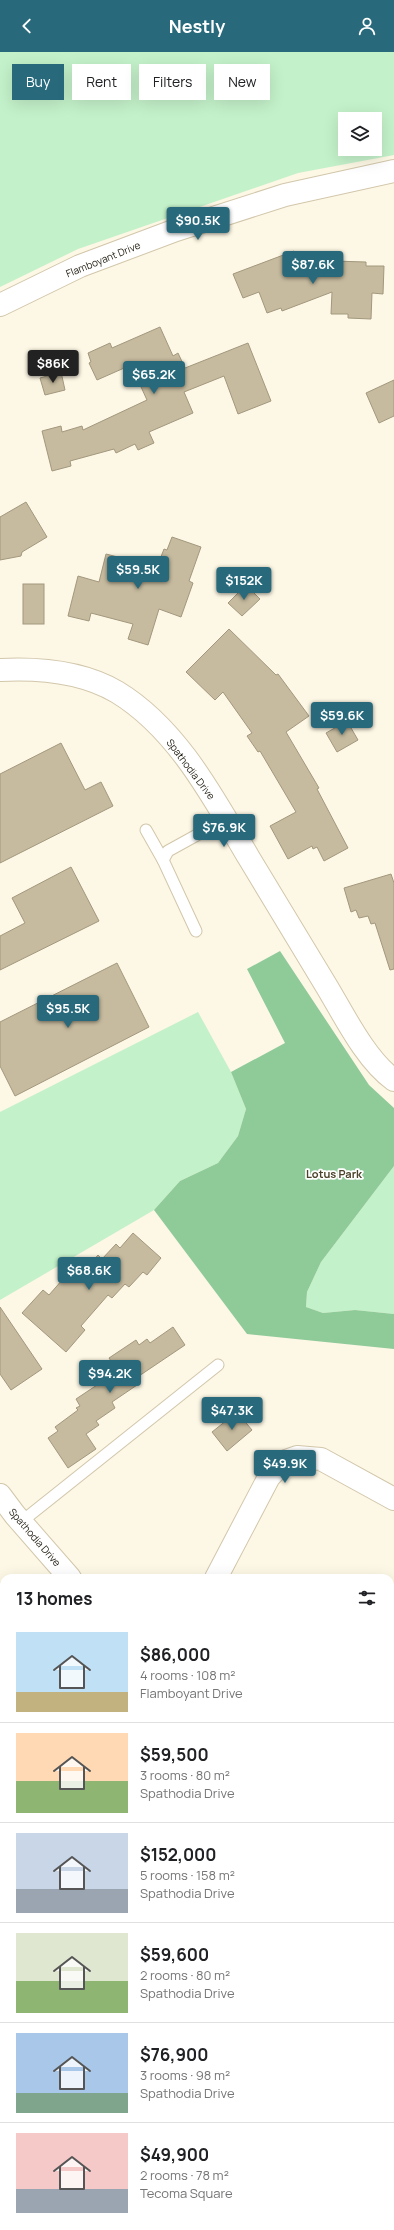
<!DOCTYPE html>
<html lang="en">
<head>
<meta charset="utf-8">
<style>
  body { margin:0; font-family:Manrope,sans-serif; background:#f2f2f2; color:#202124; height:100vh; display:flex; flex-direction:column; font-size:15px; white-space:nowrap }
  * { box-sizing:border-box; margin:0 }
  p { font-size:13px; color:#757577 }
  .icon { flex:none; width:22px; height:22px; fill:none; stroke:currentColor; stroke-width:2; stroke-linecap:round; stroke-linejoin:round }
  .map { position:relative; flex:1; overflow:hidden }
  .panel { position:absolute; left:0px; top:1522px; width:394px; height:656px; display:flex; flex-direction:column; background:#fff; border-radius:12px 12px 0 0; box-shadow:0 4px 16px #0002 }
  .panel>* { flex:none }
  .banner { position:absolute; left:12px; top:12px; width:370px; height:36px; display:flex; gap:8px }
  .controls { position:absolute; left:338px; top:60px; display:grid; gap:8px }
  .controls a { display:grid; place-items:center; width:44px; height:44px; border-radius:0px; background:#fff; box-shadow:0 4px 16px #0002; font-size:20px }
  .price { position:absolute; translate:-50% -34px; padding:0 9px; border-radius:4px; background:#286a7c; color:#fff; font-size:13px; line-height:26px; filter:drop-shadow(0 1px 2px #0008) }
  .price::after { content:''; position:absolute; left:50%; top:24px; width:12px; height:9px; margin-left:-6px; background:inherit; clip-path:polygon(0 0,100% 0,50% 100%) }
  .price.on { background:#222; color:#fff }
  ul { padding:0; list-style:none }
  li { display:flex; align-items:center; gap:12px; height:100px; padding:0 16px }
  li+li { border-top:1px solid #e0e0e0 }
  li span { display:grid; place-items:center; flex:none; width:112px; height:80px; border-radius:0px; color:#555 }
  li>.icon { margin-inline-start:auto }
  span .icon { width:48px; height:48px; fill:#fffc; stroke-width:1 }
  li b { font-size:17px }
  h2 { display:flex; justify-content:space-between; align-items:center; height:48px; padding:0 16px; font-size:17px }
  .chip { padding:0 14px; border-radius:0px; background:#fff; box-shadow:0 4px 16px #0002; font-size:14px; line-height:36px }
  .chip.on { background:#286a7c; color:#fff }
  header { display:flex; justify-content:space-between; align-items:center; height:52px; padding:0 16px; background:#286a7c; color:#fff; font-size:18px; font-weight:700 }
  .map>svg:first-child { display:block }
  .green { fill:#c3f1c9; fill-rule:evenodd }
  .forest { fill:#8fca99 }
  .building { fill:#c6bb9f; stroke:#a3987d }
  .lines { fill:none; stroke-linecap:round; stroke-linejoin:round }
  .lane-casing { stroke:#d2c7ab; stroke-width:13 }
  .street-casing { stroke:#d2c7ab; stroke-width:24 }
  .secondary-casing { stroke:#d2c7ab; stroke-width:24 }
  .lane { stroke:#fff; stroke-width:11 }
  .street { stroke:#fff; stroke-width:22 }
  .secondary { stroke:#fff; stroke-width:22 }
  .labels { text-anchor:middle; dominant-baseline:central; stroke-width:3.5; stroke-linejoin:round; paint-order:stroke }
  .street-label { font-size:10px; fill:#2a261b; stroke:#fff }
  .neighbourhood-label { font-size:11px; font-weight:bold; fill:#4c432b; stroke:#fff }
</style>
</head>
<body>
<header><svg class="icon" aria-label="back" viewBox="0 0 24 24"><path d="M15 5l-7 7 7 7"/></svg>Nestly<svg class="icon" aria-label="person" viewBox="0 0 24 24"><circle cx="12" cy="8" r="4"/><path d="M4 21q1-7 8-7t8 7"/></svg></header>
<div class="map">
<svg width="394" height="2178" viewBox="0 0 394 2178">
  <rect width="100%" height="100%" fill="#fdf7e5"/>
  <g class="green">
    <path d="M0 0H394V103L298 121 78 197 0 235ZM345 67H375V97H345Z"/>
    <polygon points="198,960 231,1020 246,1057 238,1084 218,1111 180,1129 154,1158 0,1248 0,1060"/>
    <polygon points="394,1114 394,1262 355,1258 323,1261 306,1255 307,1240 321,1210"/>
  </g>
  <polygon class="forest" points="280,899 369,1033 394,1056 394,1114 321,1210 307,1240 306,1255 323,1261 355,1258 394,1262 394,1297 247,1282 154,1158 180,1129 218,1111 238,1084 246,1057 231,1020 285,991 247,917"/>
  <g class="building">
    <polygon points="294,199 299,212 333,213 333,209 366,210 366,214 384,214 383,242 372,241 371,267 348,266 348,262 331,262 332,240 282,259 281,256 267,261 259,240 243,246 233,222"/>
    <polygon points="160,275 173,304 178,301 185,316 248,291 271,349 238,362 224,324 184,340 193,361 149,380 154,391 138,398 135,392 116,401 114,397 70,409 71,414 52,419 42,379 61,374 62,380 82,374 83,378 147,348 131,313 97,328 89,311 91,310 88,301 110,291 112,296"/>
    <polygon points="61,320 65,338 45,343 40,326"/>
    <polygon points="394,328 394,364 379,371 366,341"/>
    <polygon points="26,450 47,485 22,500 21,504 0,508 0,465"/>
    <polygon points="172,485 201,495 189,529 193,531 181,565 159,557 148,593 128,587 133,572 91,561 89,569 68,564 78,524 99,530 106,502 157,515 164,497 167,498"/>
    <rect x="23" y="532" width="21" height="40"/>
    <polygon points="246,533 260,547 242,564 228,551"/>
    <polygon points="229,577 276,623 278,622 309,664 286,680 319,736 317,737 348,796 324,809 317,795 313,797 312,794 288,807 270,774 296,760 260,699 258,700 247,684 252,681 223,640 215,648 186,620"/>
    <polygon points="347,669 358,688 337,700 326,681"/>
    <polygon points="61,691 85,738 101,730 113,754 0,811 0,722"/>
    <polygon points="71,815 99,869 0,918 0,884 25,871 12,846"/>
    <polygon points="391,822 394,831 394,917 390,918 375,871 371,872 368,864 359,866 356,858 351,860 344,836"/>
    <polygon points="117,911 149,975 15,1044 0,1014 0,970"/>
    <polygon points="133,1181 161,1206 147,1223 143,1220 129,1235 125,1232 112,1246 108,1243 81,1274 85,1278 66,1300 22,1261 43,1238 49,1243 63,1227 67,1231 80,1216 84,1219 98,1203 102,1207 116,1192 120,1196"/>
    <polygon points="0,1255 42,1317 11,1338 0,1322"/>
    <polygon points="173,1275 185,1293 136,1326 140,1331 112,1350 115,1356 96,1369 99,1373 86,1382 96,1397 68,1416 48,1386 58,1379 55,1375 78,1358 76,1356 80,1354 76,1347 97,1333 92,1326 113,1312 109,1306 136,1288 139,1293 147,1287 150,1291"/>
    <polygon points="237,1360 252,1378 227,1399 212,1380"/>
  </g>
  <g class="lines">
    <g class="lane-casing">
      <g id="lane">
        <polyline points="146,778 163,808 196,879"/>
        <polyline points="163,808 168,799 226,767"/>
        <polyline points="21,1470 218,1313"/>
      </g>
    </g>
    <g class="street-casing">
      <g id="street">
        <polyline points="0,253 80,214 176,178 285,143 394,119"/>
        <path d="M0 618C39 616 83 620 117 640 178 677 214 747 249 806 275 849 301 892 327 935 345 965 366 1008 394 1028"/>
        <polyline points="0,1443 15,1463 70,1526"/>
        <polyline points="216,1526 269,1425 283,1410 297,1405 321,1407 394,1447"/>
        <polyline points="390,1645 394,1648"/>
      </g>
    </g>
    <g class="secondary-casing">
      <g id="secondary">
        <polyline points="390,1892 394,1890"/>
        <polyline points="0,1933 4,1933"/>
      </g>
    </g>
    <use href="#lane" class="lane"/>
    <use href="#street" class="street"/>
    <use href="#secondary" class="secondary"/>
  </g>
  <g class="labels">
    <g class="street-label">
      <text transform="translate(103 207) rotate(-22)">Flamboyant Drive</text>
      <text transform="translate(191 717) rotate(53)">Spathodia Drive</text>
      <text transform="translate(35 1485) rotate(49)">Spathodia Drive</text>
    </g>
    <g class="neighbourhood-label">
      <text x="334" y="1121">Lotus Park</text>
    </g>
  </g>
</svg>
<div class="controls">
<a><svg class="icon" aria-label="layers" viewBox="0 0 24 24"><path d="M12 4l9 5-9 5-9-5zM3 14l9 5 9-5"/></svg></a>
</div>
<b class="price" style="left:198px;top:189px">$90.5K</b>
<b class="price" style="left:313px;top:233px">$87.6K</b>
<b class="price on" style="left:53px;top:332px">$86K</b>
<b class="price" style="left:154px;top:343px">$65.2K</b>
<b class="price" style="left:138px;top:538px">$59.5K</b>
<b class="price" style="left:244px;top:549px">$152K</b>
<b class="price" style="left:342px;top:684px">$59.6K</b>
<b class="price" style="left:224px;top:796px">$76.9K</b>
<b class="price" style="left:68px;top:977px">$95.5K</b>
<b class="price" style="left:89px;top:1239px">$68.6K</b>
<b class="price" style="left:110px;top:1342px">$94.2K</b>
<b class="price" style="left:232px;top:1379px">$47.3K</b>
<b class="price" style="left:285px;top:1432px">$49.9K</b>
<div class="banner">
<a class="chip on">Buy</a>
<a class="chip">Rent</a>
<a class="chip">Filters</a>
<a class="chip">New</a>
</div>
<section class="panel">
<h2>13 homes<svg class="icon" aria-label="filters" viewBox="0 0 24 24"><path d="M4 7h16M4 17h16"/><circle cx="9" cy="7" r="2"/><circle cx="15" cy="17" r="2"/></svg></h2>
<ul>
<li><span style="background:linear-gradient(#bfe0f5 75%,#c2b280 0)"><svg class="icon" aria-label="home" viewBox="0 0 24 24"><path d="M3 11l9-7 9 7M6 9v11h12V9"/></svg></span><div><b>$86,000</b><p>4 rooms · 108 m²</p><p>Flamboyant Drive</p></div></li>
<li><span style="background:linear-gradient(#ffd9b3 60%,#8fb573 0)"><svg class="icon" aria-label="home" viewBox="0 0 24 24"><path d="M3 11l9-7 9 7M6 9v11h12V9"/></svg></span><div><b>$59,500</b><p>3 rooms · 80 m²</p><p>Spathodia Drive</p></div></li>
<li><span style="background:linear-gradient(#c9d6e8 70%,#9aa5b1 0)"><svg class="icon" aria-label="home" viewBox="0 0 24 24"><path d="M3 11l9-7 9 7M6 9v11h12V9"/></svg></span><div><b>$152,000</b><p>5 rooms · 158 m²</p><p>Spathodia Drive</p></div></li>
<li><span style="background:linear-gradient(#dfe7d0 60%,#8fb573 0)"><svg class="icon" aria-label="home" viewBox="0 0 24 24"><path d="M3 11l9-7 9 7M6 9v11h12V9"/></svg></span><div><b>$59,600</b><p>2 rooms · 80 m²</p><p>Spathodia Drive</p></div></li>
<li><span style="background:linear-gradient(#a9c7e8 75%,#7fa58c 0)"><svg class="icon" aria-label="home" viewBox="0 0 24 24"><path d="M3 11l9-7 9 7M6 9v11h12V9"/></svg></span><div><b>$76,900</b><p>3 rooms · 98 m²</p><p>Spathodia Drive</p></div></li>
<li><span style="background:linear-gradient(#f6c9c9 70%,#9aa5b1 0)"><svg class="icon" aria-label="home" viewBox="0 0 24 24"><path d="M3 11l9-7 9 7M6 9v11h12V9"/></svg></span><div><b>$49,900</b><p>2 rooms · 78 m²</p><p>Tecoma Square</p></div></li>
</ul>
</section>
</div>
</body>
</html>
